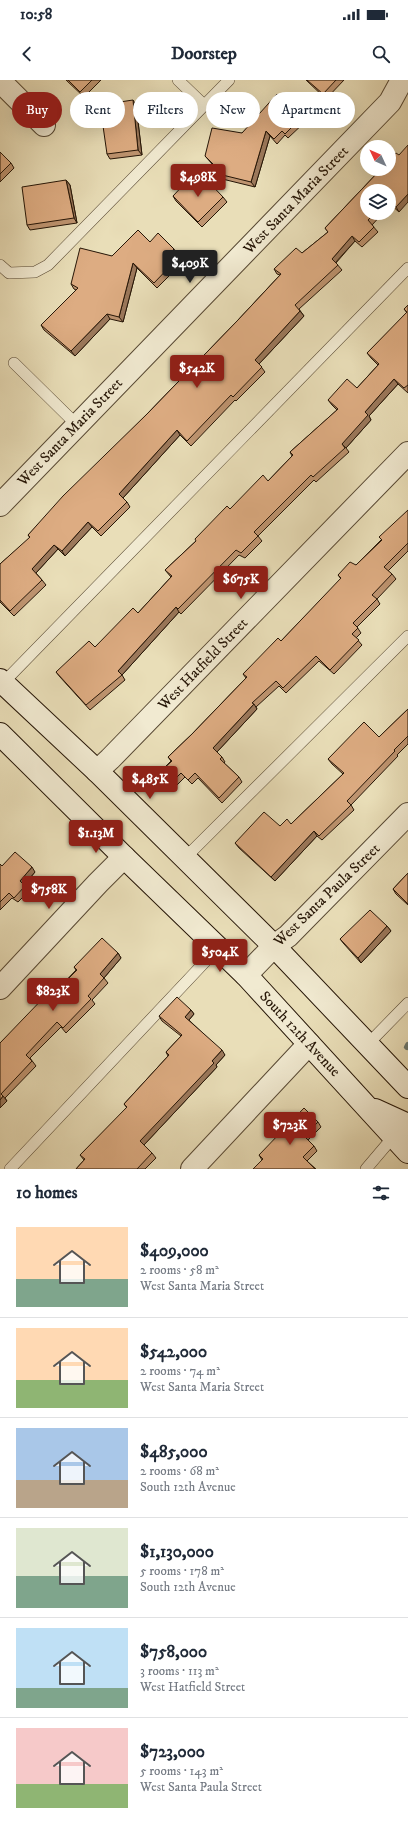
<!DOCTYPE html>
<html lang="en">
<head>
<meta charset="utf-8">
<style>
  body { margin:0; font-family:"IM FELL DW Pica",serif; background:#f2f2f3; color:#1f2937; height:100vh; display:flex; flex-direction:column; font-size:15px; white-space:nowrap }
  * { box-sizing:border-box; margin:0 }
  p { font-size:13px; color:#747a83 }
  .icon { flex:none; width:22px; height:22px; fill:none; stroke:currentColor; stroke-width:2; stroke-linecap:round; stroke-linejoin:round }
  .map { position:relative; height:1089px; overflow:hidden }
  .sheet { display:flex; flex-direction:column; background:#fff; flex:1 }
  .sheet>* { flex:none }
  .hud { position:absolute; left:12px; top:12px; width:384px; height:36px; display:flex; gap:8px }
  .needle { width:26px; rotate:314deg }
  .tools { position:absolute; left:360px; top:60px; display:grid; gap:8px }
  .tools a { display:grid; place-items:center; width:36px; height:36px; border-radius:50%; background:#fff; box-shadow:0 4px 16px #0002; font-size:20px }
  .price { position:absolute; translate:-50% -34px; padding:0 9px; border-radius:4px; background:#8f2418; color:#fff; font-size:13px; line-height:26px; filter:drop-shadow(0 1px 2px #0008) }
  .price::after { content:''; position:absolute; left:50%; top:24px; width:12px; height:9px; margin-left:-6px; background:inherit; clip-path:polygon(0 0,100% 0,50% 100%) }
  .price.active { background:#222; color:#fff }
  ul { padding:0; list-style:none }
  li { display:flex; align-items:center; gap:12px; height:100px; padding:0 16px }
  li+li { border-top:1px solid #e0e1e3 }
  li span { display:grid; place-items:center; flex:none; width:112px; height:80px; border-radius:0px; color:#555 }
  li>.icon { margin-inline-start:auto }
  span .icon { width:48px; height:48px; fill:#fffc; stroke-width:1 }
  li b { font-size:17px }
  h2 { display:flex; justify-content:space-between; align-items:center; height:48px; padding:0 16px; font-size:17px }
  .tag { padding:0 14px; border-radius:18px; background:#fff; box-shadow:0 4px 16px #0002; font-size:14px; line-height:36px }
  .tag.active { background:#8f2418; color:#fff }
  .status { display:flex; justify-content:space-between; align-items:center; height:28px; padding:0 20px; background:#fff; direction:ltr }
  .status svg { height:11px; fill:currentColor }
  header { display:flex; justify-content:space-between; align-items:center; height:52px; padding:0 16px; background:#fff; font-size:18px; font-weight:700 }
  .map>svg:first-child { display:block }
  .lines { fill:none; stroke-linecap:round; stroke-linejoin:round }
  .stream { stroke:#6b7970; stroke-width:6 }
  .service-casing { stroke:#574833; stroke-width:12 }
  .minor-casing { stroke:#574833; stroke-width:24 }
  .secondary-casing { stroke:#261607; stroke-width:24 }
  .service { stroke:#f1ead1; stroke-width:11 }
  .minor { stroke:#f1ead1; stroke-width:22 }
  .secondary { stroke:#f1ead1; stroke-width:22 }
  .wall { fill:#be9470; stroke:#261607 }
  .shaded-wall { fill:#9b785b; stroke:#261607 }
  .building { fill:#ddac82; stroke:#261607 }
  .labels { text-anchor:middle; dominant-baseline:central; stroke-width:3; stroke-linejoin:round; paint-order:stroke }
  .street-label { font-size:15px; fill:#261607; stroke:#f1ead1 }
</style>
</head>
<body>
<div class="status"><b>10:58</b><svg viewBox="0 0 49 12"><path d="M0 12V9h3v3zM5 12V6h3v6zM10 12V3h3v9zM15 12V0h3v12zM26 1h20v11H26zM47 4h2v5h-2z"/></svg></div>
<header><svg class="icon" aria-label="back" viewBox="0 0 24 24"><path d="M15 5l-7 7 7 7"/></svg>Doorstep<svg class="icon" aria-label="search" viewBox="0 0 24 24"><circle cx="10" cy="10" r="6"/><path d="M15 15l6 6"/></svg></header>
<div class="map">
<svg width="408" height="1089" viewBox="0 0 408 1089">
  <rect width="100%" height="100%" fill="#e9deb8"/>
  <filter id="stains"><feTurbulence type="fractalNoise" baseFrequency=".005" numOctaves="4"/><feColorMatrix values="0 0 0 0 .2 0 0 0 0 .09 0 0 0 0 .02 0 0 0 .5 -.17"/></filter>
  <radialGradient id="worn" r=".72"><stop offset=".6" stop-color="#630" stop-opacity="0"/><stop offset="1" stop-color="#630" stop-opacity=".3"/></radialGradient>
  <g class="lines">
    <polyline class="stream" points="407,967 408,965"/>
    <g class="service-casing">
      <g id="service">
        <polyline points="178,0 204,25"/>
        <polyline points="0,185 9,193 35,192 48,185 229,0"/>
        <polyline points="14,283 77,345"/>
        <polyline points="3,603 408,188"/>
        <polyline points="185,778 408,556"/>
        <polyline points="368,964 408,923"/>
        <polyline points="10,1089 218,868"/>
        <polyline points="366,1089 394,1056"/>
      </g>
    </g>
    <g class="minor-casing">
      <g id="minor">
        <polyline points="0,1 44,45"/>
        <polyline points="0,425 390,22 402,0"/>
        <polyline points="97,691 110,679 408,373"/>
        <polyline points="246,895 274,866 288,856 408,734"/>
        <polyline points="0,908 98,803 124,777"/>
        <polyline points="192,1089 309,964"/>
      </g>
    </g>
    <g class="secondary-casing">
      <g id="secondary">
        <polyline points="0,600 97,691 274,866 408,1007"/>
        <polyline points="0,654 124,777 246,895 408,1072"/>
        <polyline points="375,1030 408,1045"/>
      </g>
    </g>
    <use href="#service" class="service"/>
    <use href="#minor" class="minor"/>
    <use href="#secondary" class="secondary"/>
  </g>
  <g class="wall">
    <polygon points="66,0 101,0 84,17"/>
    <polygon points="306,0 344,0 326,19"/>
    <polygon points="280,19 279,23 303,36 306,41 288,58 285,55 277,64 270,56 255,107 210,96 206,91 213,85 205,76 242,53"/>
    <polygon points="136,25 142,75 110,79 107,74"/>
    <polygon points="0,72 11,83 14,88 0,102"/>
    <polygon points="381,89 399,132 391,125 389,127 389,111 367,133 383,133 372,145 378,152 362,167 355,161 336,183 342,190 299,229 304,236 259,284 265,292 236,321 235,320 191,366 180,355 123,418 127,422 130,427 101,456 92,447 65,476 58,469 36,493 42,500 46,505 14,536 0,522 0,484 30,458 28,455 148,333 238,240 280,195 277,194 274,189 302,173 328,152 325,148"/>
    <polygon points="66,100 70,105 77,143 30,150 27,145"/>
    <polygon points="193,105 223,117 227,122 202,147 176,121 173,116"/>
    <polygon points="150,162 174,169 177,174 174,178 180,185 157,208 137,188 123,242 110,239 75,276 44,250 41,245 76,210 74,209 71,204 112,176"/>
    <polygon points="408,225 408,313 398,304 369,336 371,340 346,368 349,372 316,402 314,400 258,456 262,461 245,478 239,475 181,534 179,532 122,595 125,600 90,630 60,597 56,592 95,567 138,533 171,497 165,490 230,429 268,401 292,376 290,372 337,330 332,325 328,320 357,308 378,285 371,278 367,273 407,233 404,229"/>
    <polygon points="408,430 408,471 388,491 392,494 396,499 377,519 380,524 357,547 361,553 356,558 362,565 334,594 319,581 286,613 279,606 256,627 257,629 217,672 222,677 225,682 224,683 239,697 242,702 222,723 198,698 192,704 185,697 175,707 164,696 161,691 171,681 168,677 192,654 246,598 243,594 281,561 341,499 338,495 356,485 381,460"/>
    <polygon points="408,629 408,664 397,675 398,676 351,725 354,730 322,760 317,756 275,801 239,768 235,763 280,746 291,744 343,694 332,684 328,679 379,657"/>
    <polygon points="0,784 2,786 35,792 24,805 29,811 18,822 12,818 0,830"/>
    <polygon points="408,793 408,825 396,814 393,809"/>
    <polygon points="387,846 391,851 361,883 344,864 340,859"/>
    <polygon points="118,873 121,878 104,898 108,903 92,920 95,924 66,953 61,947 30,978 36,986 5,1018 7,1021 0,1028 0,963 55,912 76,890 74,887"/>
    <polygon points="191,930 194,934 189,940 225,975 216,985 217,987 144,1065 152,1073 156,1078 145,1089 76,1089 84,1080 80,1075 127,1028 124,1024 168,976 166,972 181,956 162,941 159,936"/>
    <polygon points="318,1042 321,1047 308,1060 314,1066 317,1071 307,1081 316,1089 253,1089 262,1080 259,1075"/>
  </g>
  <g class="shaded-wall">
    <polygon points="277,14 280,19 279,26 275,21"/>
    <polygon points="133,20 136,25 142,75 138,70"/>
    <polygon points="266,51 270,56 255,107 251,102"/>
    <polygon points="66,100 70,105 77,143 74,138"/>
    <polygon points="408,114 408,122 399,132 396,127"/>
    <polygon points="352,156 355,161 335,183 332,179"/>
    <polygon points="133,183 137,188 123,242 119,237"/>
    <polygon points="300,231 304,236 258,285 255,280"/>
    <polygon points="107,234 110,239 75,276 71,271"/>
    <polygon points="394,299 398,304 369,336 371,340 346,368 342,364 365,332"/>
    <polygon points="177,350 180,355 122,419 119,414"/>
    <polygon points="88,442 92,447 65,476 62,471"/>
    <polygon points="54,465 58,469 35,494 32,489"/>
    <polygon points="176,527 179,532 122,595 118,591"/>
    <polygon points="254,624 257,629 216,673 213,668"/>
    <polygon points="314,751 317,756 275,801 271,797"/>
    <polygon points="32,787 35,792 23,806 20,801"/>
    <polygon points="387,846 391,851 361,883 358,878"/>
    <polygon points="118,873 121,878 103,899 100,894"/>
    <polygon points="191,930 194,934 188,941 185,937"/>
    <polygon points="222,970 225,975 216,985 217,987 143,1066 140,1061"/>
    <polygon points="3,1016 7,1021 0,1028 0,1020"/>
  </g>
  <g class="building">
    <polygon points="68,0 92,0 80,12"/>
    <polygon points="307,0 336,0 323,14"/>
    <polygon points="277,14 275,21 279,23 285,19 303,36 285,54 282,51 274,59 266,51 251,102 206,91 213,84 205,76 212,48 242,53"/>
    <polygon points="133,20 138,70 107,74 100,25"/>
    <polygon points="408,65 408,114 396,127 389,121 389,111 367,111 367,133 375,133 368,140 374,147 359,162 352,156 332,179 338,185 295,225 300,231 255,280 262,287 233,317 231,315 187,361 177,350 119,414 127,422 98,451 88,442 62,471 54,465 32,489 42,500 10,531 0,520 0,484 30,457 28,455 63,416 148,333 238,240 281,194 274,189 296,168 302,173 328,152 325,148 381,89 389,89 389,81 396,73 399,75"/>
    <polygon points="0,72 11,83 0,94"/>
    <polygon points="202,95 223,117 198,142 173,116 188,100 193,105"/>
    <polygon points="66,100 74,138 27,145 22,107"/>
    <polygon points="138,150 150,162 158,153 174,169 169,174 176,180 154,203 133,183 119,237 107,234 71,271 41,245 78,208 71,204 80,168 112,176"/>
    <polygon points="408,225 408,305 404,308 394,299 365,332 368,335 342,364 345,368 313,397 311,395 254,452 258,456 241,473 236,470 178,529 176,527 118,591 122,595 86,625 56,592 89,561 95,567 133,528 138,533 172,496 165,490 196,461 195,459 227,426 230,429 263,395 268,401 293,375 290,372 338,329 328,320 347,299 357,308 379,284 367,273 407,232 404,229"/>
    <polygon points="408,430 408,463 384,487 392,494 372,515 377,519 353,543 358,548 352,554 359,560 330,590 316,576 283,608 276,601 252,623 254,624 213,668 222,677 220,679 239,697 219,718 195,693 188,700 181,693 172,702 161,691 172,681 168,677 192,654 247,597 243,594 278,558 281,561 341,498 338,495 350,482 356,485 382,460 379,457"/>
    <polygon points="408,629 408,656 394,670 395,671 347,721 351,725 319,756 314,751 271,797 235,763 264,732 280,746 287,739 291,744 344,693 328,679 364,642 379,657"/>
    <polygon points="15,772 32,787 20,801 25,806 14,818 9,813 0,822 0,784 2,786"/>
    <polygon points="408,793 408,824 393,809"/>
    <polygon points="370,830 387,846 358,878 340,859"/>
    <polygon points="102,858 118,873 100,894 104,898 88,916 91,919 63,948 57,942 26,975 32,981 1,1014 3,1016 0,1020 0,963 51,910 55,912 77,890 74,887"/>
    <polygon points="177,917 191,930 185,937 222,970 212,981 214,983 140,1061 152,1073 137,1089 76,1089 85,1079 80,1075 127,1027 124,1024 169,975 166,972 182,955 159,936"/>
    <polygon points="304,1028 318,1042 304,1056 314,1066 303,1077 315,1089 253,1089 263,1079 259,1075"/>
  </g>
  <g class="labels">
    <g class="street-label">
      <text transform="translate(296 120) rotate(-46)">West Santa Maria Street</text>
      <text transform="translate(70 352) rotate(-46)">West Santa Maria Street</text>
      <text transform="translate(203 584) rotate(-46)">West Hatfield Street</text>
      <text transform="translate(327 815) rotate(-44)">West Santa Paula Street</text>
      <text transform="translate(300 954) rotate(47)">South 12th Avenue</text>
    </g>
  </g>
  <rect width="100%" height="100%" filter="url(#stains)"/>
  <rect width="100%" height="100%" fill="url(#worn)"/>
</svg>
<div class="tools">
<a><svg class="needle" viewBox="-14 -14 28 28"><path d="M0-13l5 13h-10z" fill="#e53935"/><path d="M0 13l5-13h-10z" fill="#747a83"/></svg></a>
<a><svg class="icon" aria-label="layers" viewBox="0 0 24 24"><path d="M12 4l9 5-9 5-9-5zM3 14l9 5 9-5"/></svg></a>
</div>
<b class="price" style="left:198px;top:118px">$498K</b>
<b class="price active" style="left:190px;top:204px">$409K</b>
<b class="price" style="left:197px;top:309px">$542K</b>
<b class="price" style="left:241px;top:520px">$675K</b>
<b class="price" style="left:150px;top:720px">$485K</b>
<b class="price" style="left:96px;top:774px">$1.13M</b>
<b class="price" style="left:49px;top:830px">$758K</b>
<b class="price" style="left:220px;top:893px">$504K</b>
<b class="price" style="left:53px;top:932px">$823K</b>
<b class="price" style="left:290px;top:1066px">$723K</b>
<div class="hud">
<a class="tag active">Buy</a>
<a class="tag">Rent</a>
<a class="tag">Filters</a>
<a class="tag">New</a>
<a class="tag">Apartment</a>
</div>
</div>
<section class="sheet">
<h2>10 homes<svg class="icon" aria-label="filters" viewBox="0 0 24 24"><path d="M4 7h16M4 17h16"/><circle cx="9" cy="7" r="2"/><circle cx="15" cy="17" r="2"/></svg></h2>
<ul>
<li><span style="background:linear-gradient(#ffd9b3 65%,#7fa58c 0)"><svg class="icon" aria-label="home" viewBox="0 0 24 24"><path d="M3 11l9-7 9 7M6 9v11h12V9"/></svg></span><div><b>$409,000</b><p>2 rooms · 58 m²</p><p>West Santa Maria Street</p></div></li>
<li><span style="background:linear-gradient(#ffd9b3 65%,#8fb573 0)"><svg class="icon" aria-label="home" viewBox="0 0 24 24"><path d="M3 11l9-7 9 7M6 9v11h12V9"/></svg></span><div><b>$542,000</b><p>2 rooms · 74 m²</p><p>West Santa Maria Street</p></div></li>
<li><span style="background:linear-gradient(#a9c7e8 65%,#b9a48a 0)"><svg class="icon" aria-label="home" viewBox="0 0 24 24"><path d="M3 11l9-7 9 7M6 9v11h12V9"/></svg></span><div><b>$485,000</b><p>2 rooms · 68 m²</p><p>South 12th Avenue</p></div></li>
<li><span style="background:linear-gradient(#dfe7d0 60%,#7fa58c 0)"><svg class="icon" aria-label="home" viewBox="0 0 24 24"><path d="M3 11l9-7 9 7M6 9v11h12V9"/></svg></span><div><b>$1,130,000</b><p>5 rooms · 178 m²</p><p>South 12th Avenue</p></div></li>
<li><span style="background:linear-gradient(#bfe0f5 75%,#7fa58c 0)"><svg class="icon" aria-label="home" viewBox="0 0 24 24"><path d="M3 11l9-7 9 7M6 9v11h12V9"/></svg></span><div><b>$758,000</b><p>3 rooms · 113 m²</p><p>West Hatfield Street</p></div></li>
<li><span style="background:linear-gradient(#f6c9c9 70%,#8fb573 0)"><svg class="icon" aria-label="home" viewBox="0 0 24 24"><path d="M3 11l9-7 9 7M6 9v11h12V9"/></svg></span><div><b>$723,000</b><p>5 rooms · 143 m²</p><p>West Santa Paula Street</p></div></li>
</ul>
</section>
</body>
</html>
